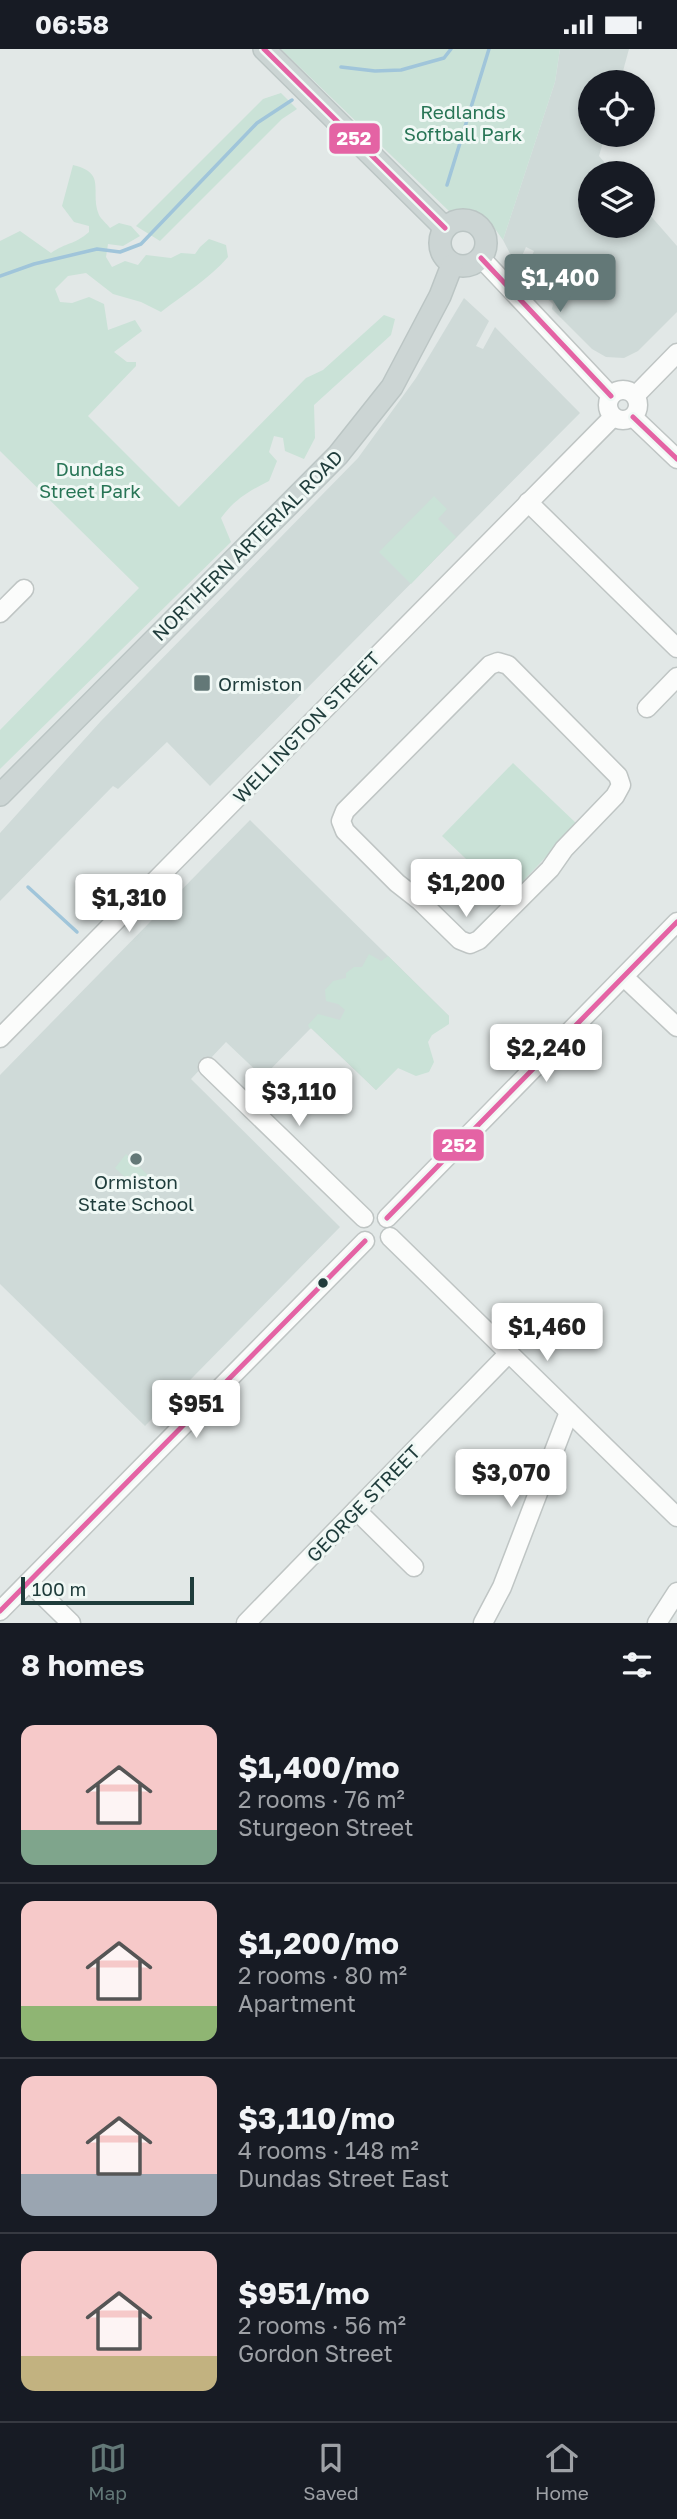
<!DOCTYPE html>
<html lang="en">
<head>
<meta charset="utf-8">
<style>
  body { margin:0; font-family:"Golos Text",sans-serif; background:#20242c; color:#f1f3f6; height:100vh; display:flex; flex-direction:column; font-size:26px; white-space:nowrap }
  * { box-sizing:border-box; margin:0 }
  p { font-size:23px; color:#9ea1a6 }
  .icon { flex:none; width:38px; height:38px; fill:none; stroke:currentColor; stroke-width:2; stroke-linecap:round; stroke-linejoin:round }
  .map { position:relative; height:1574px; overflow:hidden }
  .details { display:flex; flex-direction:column; background:#171b24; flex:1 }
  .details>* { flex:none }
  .buttons { position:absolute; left:578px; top:21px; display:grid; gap:14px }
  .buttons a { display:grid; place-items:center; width:77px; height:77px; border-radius:50%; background:#171b24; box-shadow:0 4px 10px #0003; font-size:35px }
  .scale { position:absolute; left:21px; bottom:18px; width:173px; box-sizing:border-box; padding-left:7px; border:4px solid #1f3c3b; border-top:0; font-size:19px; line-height:24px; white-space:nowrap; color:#1f3c3b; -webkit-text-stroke:5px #f0f8f5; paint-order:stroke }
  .price { position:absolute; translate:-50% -60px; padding:0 16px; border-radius:7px; background:#fff; color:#222; font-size:23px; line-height:46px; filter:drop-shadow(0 2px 4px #0008) }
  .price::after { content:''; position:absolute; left:50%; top:42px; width:21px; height:16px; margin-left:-10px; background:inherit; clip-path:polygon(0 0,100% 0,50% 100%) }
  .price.current { background:#637877; color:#fff }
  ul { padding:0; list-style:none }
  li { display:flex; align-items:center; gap:21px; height:175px; padding:0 21px }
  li+li { border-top:2px solid #363941 }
  li span { display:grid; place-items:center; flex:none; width:196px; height:140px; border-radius:14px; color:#555 }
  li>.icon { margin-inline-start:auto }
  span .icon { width:84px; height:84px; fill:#fffc; stroke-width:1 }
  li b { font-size:30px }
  h2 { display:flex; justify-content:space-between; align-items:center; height:84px; padding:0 21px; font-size:30px }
  .status { display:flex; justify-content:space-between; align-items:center; height:49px; padding:0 35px; background:#171b24; direction:ltr }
  .status svg { height:19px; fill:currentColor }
  .dock { display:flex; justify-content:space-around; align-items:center; height:98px; border-top:2px solid #363941; background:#171b24; font-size:19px; color:#9ea1a6 }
  .dock a { display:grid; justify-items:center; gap:4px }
  .dock .current { color:#637877 }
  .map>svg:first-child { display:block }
  .built { fill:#cfdad8 }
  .green { fill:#cae2d7 }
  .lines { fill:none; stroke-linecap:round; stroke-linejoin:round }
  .stream { stroke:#a0c5da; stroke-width:3.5 }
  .minor-casing { stroke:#bfc5c4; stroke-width:21 }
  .major-casing { stroke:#bbc5c4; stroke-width:24 }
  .minor { stroke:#fbfcfb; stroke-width:18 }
  .major { stroke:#ccd5d4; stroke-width:21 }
  .bus-1-casing { stroke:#f0f8f5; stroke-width:10 }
  .bus-1 { stroke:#e463a4; stroke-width:5 }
  .poi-dot { fill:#637877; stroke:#f0f8f5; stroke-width:2.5 }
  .bus-dot { fill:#1f3c3b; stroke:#f0f8f5; stroke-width:2.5 }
  .labels { text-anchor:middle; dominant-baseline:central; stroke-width:6; stroke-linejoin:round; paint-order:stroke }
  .park-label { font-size:19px; fill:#287556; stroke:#f0f8f5 }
  .street-label { font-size:19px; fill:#1f3c3b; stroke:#f0f8f5 }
  .poi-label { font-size:19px; fill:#1f3c3b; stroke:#f0f8f5; text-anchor:start }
  .line-badge { stroke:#f0f8f5; stroke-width:2.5 }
  .badge-label { font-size:19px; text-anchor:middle; font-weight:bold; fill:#fff }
</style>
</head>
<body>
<div class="status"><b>06:58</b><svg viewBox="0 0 49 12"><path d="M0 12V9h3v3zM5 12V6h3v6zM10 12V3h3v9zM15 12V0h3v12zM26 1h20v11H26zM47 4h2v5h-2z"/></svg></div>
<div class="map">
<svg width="677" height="1574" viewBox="0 0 677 1574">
  <rect width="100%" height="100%" fill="#e2e8e7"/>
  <g class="built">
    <polygon points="560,0 629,0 620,33 590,33 590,86 605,86 599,107 614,124 590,124 590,177 642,177 642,157 677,197 677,263 638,302 624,309 606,308 592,300 552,260 553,255 523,226 534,202 526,198 517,218 503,191 555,33"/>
    <polygon points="464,249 489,272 476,297 483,300 495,278 580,364 210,737 167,693 118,740 113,737 0,852 0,784 101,672 358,409 416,329"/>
    <polygon points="250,771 449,967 376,1041 311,979 263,1028 226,993 191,1030 340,1178 145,1377 0,1235 0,1026"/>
  </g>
  <g class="green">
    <path d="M281 0H560L555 33 503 191C487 168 482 160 451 164Z"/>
    <polygon points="281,44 297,60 282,70 160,192 136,177 263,50"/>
    <path d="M73 116C108 124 89 143 99 166 101 170 107 175 110 179L119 174 131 177 140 187 123 197 108 195 106 208 112 218 125 212 138 216 146 206 171 209 181 204 195 205 200 198 209 190 226 196 228 208C209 230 184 245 161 263L141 253 113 245 86 224 68 227 55 240 60 253 72 254 89 248 104 255 108 281 135 271 142 282 114 303 127 313H136V317L88 367 179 458 306 329 323 321 384 266 395 270 391 286 314 356 315 389 304 410 285 402 283 389 274 387 269 403 277 412 269 432C249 442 234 451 221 469L231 493 0 720V681L139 539 0 402V192L20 182 51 204C67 193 74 196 89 183V177L74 173 62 157Z"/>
    <polygon points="434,447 447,460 438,470 456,488 411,535 379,503"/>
    <polygon points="513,714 577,775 507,849 442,787"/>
    <polygon points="369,905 381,912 388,907 449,967 449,975 432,986 428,993 434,1013 429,1023 416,1027 398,1019 376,1041 311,979 310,980 308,976 318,965 340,971 345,961 338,955 326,952 325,941 333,932 346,929 346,924 354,918 362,918"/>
    <polygon points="126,1105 151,1129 142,1144 115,1119"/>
  </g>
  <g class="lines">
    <g class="stream">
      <polyline points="341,18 375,22 401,21 444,9 451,0"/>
      <polyline points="447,136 489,0"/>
      <polyline points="0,227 34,215 97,200 120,203 141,195 257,74 292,51"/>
      <polyline points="28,838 77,883"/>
    </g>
    <g class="minor-casing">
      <g id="minor">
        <polyline points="481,209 611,347"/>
        <circle cx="623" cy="356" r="15"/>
        <polyline points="635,347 677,304"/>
        <polyline points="633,368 677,410"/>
        <polyline points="528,453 677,599"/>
        <polyline points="0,564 24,540"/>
        <polygon points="498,613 508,616 618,727 621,736 615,747 564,800 550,820 479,891 470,895 460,891 420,852 397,834 345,782 341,772 345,762 490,616"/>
        <polyline points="647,659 677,628"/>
        <polyline points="624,928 677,978"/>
        <polyline points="0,989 613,368"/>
        <polyline points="208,1018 364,1169"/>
        <polyline points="387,1169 677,873"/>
        <polyline points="390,1188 677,1468"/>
        <polyline points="356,1461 414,1518"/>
        <polyline points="29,1533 71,1574"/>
        <polyline points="0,1562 365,1192"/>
        <polyline points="246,1574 509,1304"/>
        <polyline points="483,1574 502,1538 569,1363"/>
        <polyline points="657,1574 677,1543"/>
      </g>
    </g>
    <g class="major-casing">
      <g id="major">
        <polyline points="264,0 445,179"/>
        <circle cx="463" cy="194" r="23"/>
        <polyline points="0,746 338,406 392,338 440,247 452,216"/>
      </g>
    </g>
    <use href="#minor" class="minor"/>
    <use href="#major" class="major"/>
    <g class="bus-1-casing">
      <g id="bus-1">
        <polyline points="264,0 445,179"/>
        <polyline points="481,209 611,347"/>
        <polyline points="633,368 677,410"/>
        <polyline points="387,1169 677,873"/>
        <polyline points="0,1562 365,1192"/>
      </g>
    </g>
    <use href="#bus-1" class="bus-1"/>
  </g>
  <g class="poi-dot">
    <rect x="193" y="625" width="18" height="18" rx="3.5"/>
    <circle cx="136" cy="1110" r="7"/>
  </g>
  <circle class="bus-dot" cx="323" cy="1234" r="6"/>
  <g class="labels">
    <g class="park-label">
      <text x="463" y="62">Redlands<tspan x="463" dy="22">Softball Park</tspan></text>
      <text x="90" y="419">Dundas<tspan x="90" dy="22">Street Park</tspan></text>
    </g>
    <g class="street-label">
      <text transform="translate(247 496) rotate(-45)">NORTHERN ARTERIAL ROAD</text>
      <text transform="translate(306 678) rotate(-46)">WELLINGTON STREET</text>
      <text transform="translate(363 1454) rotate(-46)">GEORGE STREET</text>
    </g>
    <g class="poi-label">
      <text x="218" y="634">Ormiston</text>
      <text x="136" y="1132" text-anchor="middle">Ormiston<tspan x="136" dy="22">State School</tspan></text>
    </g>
  </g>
  <g class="line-badge">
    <rect x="328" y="73" width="53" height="33" rx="7" fill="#e463a4"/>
    <rect x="432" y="1079" width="53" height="34" rx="7" fill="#e463a4"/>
  </g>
  <g class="badge-label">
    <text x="354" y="96">252</text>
    <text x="459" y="1103">252</text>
  </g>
</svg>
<div class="buttons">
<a><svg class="icon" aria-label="locate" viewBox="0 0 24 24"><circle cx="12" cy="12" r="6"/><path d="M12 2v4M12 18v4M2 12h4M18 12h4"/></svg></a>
<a><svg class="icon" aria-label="layers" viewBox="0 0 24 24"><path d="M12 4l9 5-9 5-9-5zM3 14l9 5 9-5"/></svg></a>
</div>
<div class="scale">100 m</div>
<b class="price current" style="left:560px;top:265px">$1,400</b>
<b class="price" style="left:466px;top:870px">$1,200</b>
<b class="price" style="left:129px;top:885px">$1,310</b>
<b class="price" style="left:546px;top:1035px">$2,240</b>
<b class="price" style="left:299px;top:1079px">$3,110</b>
<b class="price" style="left:547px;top:1314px">$1,460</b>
<b class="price" style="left:196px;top:1391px">$951</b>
<b class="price" style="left:511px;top:1460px">$3,070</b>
</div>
<section class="details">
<h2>8 homes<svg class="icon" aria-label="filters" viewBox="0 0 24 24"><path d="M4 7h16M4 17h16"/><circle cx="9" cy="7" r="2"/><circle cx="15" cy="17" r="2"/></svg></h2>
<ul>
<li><span style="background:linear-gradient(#f6c9c9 75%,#7fa58c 0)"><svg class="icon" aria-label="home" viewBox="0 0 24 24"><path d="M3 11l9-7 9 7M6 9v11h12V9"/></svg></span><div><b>$1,400/mo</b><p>2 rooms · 76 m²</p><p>Sturgeon Street</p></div></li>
<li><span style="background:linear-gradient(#f6c9c9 75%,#8fb573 0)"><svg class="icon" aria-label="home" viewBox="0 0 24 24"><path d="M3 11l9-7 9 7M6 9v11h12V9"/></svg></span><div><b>$1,200/mo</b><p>2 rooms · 80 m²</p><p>Apartment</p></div></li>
<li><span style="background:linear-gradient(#f6c9c9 70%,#9aa5b1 0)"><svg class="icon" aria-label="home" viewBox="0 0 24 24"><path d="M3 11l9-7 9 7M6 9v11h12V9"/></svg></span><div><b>$3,110/mo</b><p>4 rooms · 148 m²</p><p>Dundas Street East</p></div></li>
<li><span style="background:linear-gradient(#f6c9c9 75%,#c2b280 0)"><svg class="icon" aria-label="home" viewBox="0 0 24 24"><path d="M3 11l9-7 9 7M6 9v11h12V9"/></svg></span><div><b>$951/mo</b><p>2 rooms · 56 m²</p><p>Gordon Street</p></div></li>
</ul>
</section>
<nav class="dock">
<a class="current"><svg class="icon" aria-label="map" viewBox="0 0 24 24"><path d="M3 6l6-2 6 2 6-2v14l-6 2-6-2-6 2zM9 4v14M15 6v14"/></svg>Map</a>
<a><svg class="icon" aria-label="saved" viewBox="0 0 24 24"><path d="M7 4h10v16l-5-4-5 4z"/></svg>Saved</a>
<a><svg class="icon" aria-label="home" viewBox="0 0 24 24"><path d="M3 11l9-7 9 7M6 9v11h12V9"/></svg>Home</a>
</nav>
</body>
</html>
